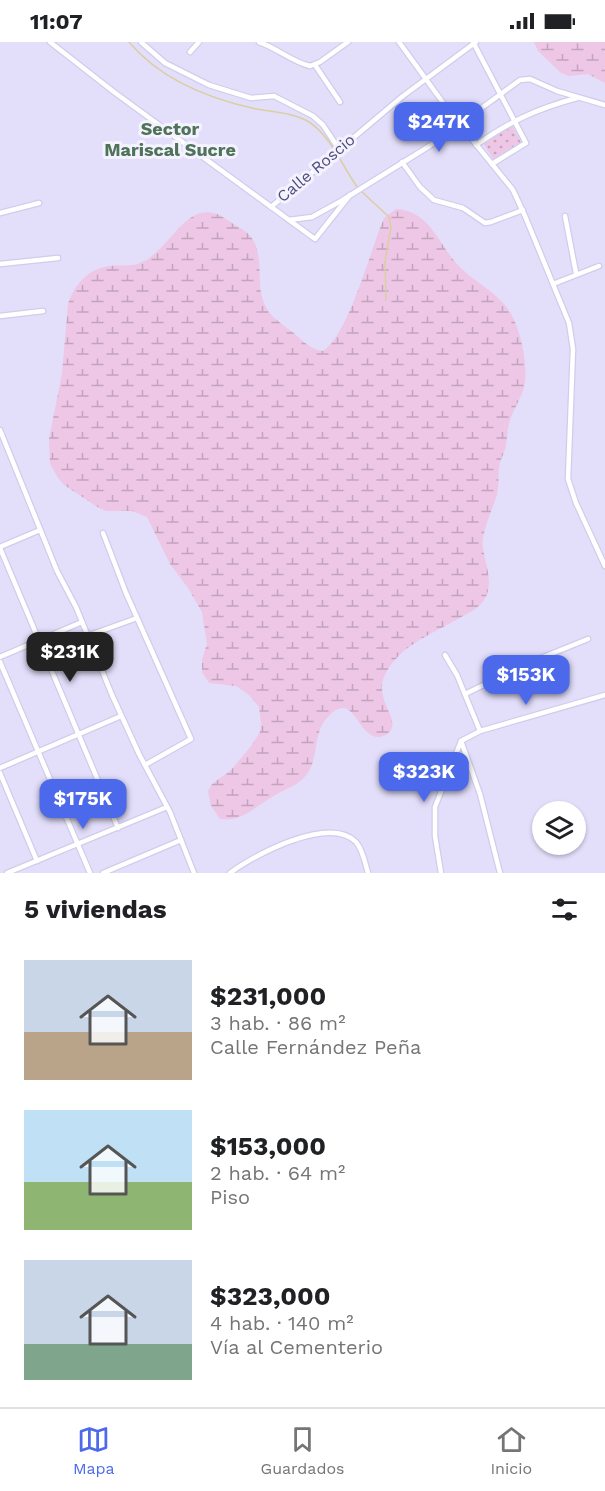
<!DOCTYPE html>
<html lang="es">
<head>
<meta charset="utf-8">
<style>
  body { margin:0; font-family:"Work Sans",sans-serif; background:#f2f2f2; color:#202124; height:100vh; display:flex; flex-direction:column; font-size:22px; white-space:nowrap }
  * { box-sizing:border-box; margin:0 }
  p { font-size:20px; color:#757577 }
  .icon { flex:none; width:33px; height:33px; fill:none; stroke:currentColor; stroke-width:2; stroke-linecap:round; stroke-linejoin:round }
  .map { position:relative; height:831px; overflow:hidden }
  .side { display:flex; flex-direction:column; background:#fff; flex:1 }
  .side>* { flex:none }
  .tools { position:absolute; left:532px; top:759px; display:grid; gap:12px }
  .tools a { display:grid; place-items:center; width:54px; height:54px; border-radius:50%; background:#fff; box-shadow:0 2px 4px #0004; font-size:30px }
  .price { position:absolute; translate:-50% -51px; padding:0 14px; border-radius:12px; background:#4c68eb; color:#fff; font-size:20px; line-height:39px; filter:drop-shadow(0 2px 3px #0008) }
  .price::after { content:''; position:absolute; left:50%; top:36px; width:18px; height:14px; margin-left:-9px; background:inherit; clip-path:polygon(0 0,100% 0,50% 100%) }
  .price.on { background:#222; color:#fff }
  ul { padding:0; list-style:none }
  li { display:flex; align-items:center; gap:18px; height:150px; padding:0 24px }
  li span { display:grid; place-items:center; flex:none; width:168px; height:120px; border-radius:0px; color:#555 }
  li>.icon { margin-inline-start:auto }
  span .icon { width:72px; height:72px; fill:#fffc; stroke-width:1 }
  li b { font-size:26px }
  h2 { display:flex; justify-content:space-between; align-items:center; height:72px; padding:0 24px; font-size:26px }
  .status { display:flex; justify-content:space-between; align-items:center; height:42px; padding:0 30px; background:#fff; direction:ltr }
  .status svg { height:16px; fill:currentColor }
  .tab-bar { display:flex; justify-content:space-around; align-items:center; height:84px; border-top:2px solid #e0e0e0; background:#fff; font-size:16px; color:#757577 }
  .tab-bar a { display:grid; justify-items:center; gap:3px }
  .tab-bar .on { color:#4c68eb }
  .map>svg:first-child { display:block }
  .residential { fill:#e3dffb; fill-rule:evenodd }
  .wetland { fill:url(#wetland-marsh) }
  .park { fill:url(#park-dots) }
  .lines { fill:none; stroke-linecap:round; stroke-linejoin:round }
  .stream { stroke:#dbcea3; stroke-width:1.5 }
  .minor-casing { stroke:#cfcdeb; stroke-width:7 }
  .minor { stroke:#fff; stroke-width:4.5 }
  .labels { text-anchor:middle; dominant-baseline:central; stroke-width:6; stroke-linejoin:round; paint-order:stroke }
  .street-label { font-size:16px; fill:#4b4d7b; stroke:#f5f2ff }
  .neighbourhood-label { font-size:18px; font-weight:bold; fill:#4e7358; stroke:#f5f2ff }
</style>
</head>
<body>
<div class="status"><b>11:07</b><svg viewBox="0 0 49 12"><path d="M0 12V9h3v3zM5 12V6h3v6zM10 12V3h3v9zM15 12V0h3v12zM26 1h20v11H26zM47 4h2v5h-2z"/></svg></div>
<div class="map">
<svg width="605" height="831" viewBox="0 0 605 831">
  <defs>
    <pattern id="wetland-marsh" width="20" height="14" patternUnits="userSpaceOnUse" patternTransform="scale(1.5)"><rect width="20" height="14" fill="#edc7e5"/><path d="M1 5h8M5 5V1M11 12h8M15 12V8" fill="none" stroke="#c2a4bf"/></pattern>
    <pattern id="park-dots" width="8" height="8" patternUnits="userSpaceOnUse" patternTransform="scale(1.5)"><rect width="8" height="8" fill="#edc7e5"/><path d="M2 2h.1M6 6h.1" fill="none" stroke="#c2a4bf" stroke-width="1.8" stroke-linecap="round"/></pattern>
  </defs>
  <rect width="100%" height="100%" fill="#efebfd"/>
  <path class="residential" d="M0 0H605V831H0ZM543 770H576V802H543Z"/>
  <g class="wetland">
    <polygon points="534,0 605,0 605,41 588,32 569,34 561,31 538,9"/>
    <path d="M396 167C430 169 437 200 457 222 473 240 497 249 510 270 521 288 530 328 523 349 519 360 512 370 509 382 507 389 507 397 506 404 504 412 500 418 499 426 498 435 499 445 497 453 492 468 486 480 483 496 480 514 497 538 484 558 479 566 471 570 463 574 437 590 403 601 387 629 371 655 399 674 391 688 389 692 384 694 380 695 356 697 355 646 328 675 313 690 319 712 309 729 300 744 286 746 272 755 255 765 242 780 220 777L211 764 208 749 212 742 231 728 251 704 260 690 261 681 259 665 249 653 236 644 209 641 202 630V617L207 602 202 570 188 546 170 522 147 475 132 469H106L99 466 64 443 58 436 50 422 49 397 62 331 68 262C74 243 88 227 109 224 117 223 124 224 132 223 167 219 181 159 217 172 225 175 232 182 240 186 269 201 254 238 264 261 269 275 285 284 296 293 304 300 312 308 323 309 349 292 371 206 384 176Z"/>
  </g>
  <polygon class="park" points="512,83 521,100 493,117 483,101"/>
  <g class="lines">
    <g class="stream">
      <path d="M129 0C160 37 210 57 256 67 273 70 294 71 309 80 331 94 343 126 358 146"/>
      <polyline points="361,149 389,175 391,185 385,220 386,258"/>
    </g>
    <g class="minor-casing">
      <g id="minor">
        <polyline points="50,0 114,50 315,197 350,153"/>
        <polyline points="141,0 165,21 209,43 251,56 274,54 313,74 323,83 339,107"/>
        <path d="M259 0C277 6 292 20 310 24L320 20 348 0"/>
        <polyline points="399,0 449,69 513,148 525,174 569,281 573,307 568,437 576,461 605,524"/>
        <polyline points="473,0 526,101 492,122"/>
        <polyline points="190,10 199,0"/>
        <polyline points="315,23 340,60"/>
        <path d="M476 103C511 79 536 67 577 56"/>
        <polyline points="402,120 420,145 434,158 463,166 485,181 491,180 523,168"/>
        <polyline points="271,165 403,54 476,0"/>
        <polyline points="0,171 39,161"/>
        <polyline points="565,174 576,231"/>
        <polyline points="289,178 312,175 341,159 431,103 520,38 530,37 557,49 605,63"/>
        <polyline points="0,222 58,216"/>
        <polyline points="553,242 599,224"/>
        <polyline points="0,274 43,269"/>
        <polyline points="0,388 57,529 76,565 112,653 139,712 170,770 194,831"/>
        <polyline points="103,491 126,551 191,697 145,723"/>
        <polyline points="0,505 40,488"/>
        <polyline points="0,506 118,786"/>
        <polyline points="87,594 137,576"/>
        <polyline points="445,613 457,633 480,689"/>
        <polyline points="0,615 82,580"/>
        <polyline points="0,620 90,831"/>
        <polyline points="465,652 531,620 588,597"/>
        <polyline points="461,699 480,752 500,831"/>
        <polyline points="0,726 121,674"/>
        <polyline points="0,731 37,819"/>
        <polyline points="7,831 167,765"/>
        <polyline points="103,831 181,798"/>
        <path d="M230 831C254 813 329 773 356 800 363 808 365 821 368 831"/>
        <polyline points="441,831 435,794 435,765 461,699 480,689 605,653"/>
      </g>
    </g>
    <use href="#minor" class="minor"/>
  </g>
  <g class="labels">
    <g class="street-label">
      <text transform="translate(316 126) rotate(-40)">Calle Roscio</text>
    </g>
    <g class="neighbourhood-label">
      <text x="170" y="86">Sector<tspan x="170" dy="21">Mariscal Sucre</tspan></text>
    </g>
  </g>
</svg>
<div class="tools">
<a><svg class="icon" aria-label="layers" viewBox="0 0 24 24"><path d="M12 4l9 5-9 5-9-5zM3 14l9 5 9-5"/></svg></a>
</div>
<b class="price" style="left:439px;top:111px">$247K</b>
<b class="price on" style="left:70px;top:641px">$231K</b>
<b class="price" style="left:526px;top:664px">$153K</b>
<b class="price" style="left:424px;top:761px">$323K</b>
<b class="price" style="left:83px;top:788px">$175K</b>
</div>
<section class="side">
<h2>5 viviendas<svg class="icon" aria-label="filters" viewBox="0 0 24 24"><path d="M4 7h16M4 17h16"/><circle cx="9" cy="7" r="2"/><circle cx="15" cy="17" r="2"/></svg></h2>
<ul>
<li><span style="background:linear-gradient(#c9d6e8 60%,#b9a48a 0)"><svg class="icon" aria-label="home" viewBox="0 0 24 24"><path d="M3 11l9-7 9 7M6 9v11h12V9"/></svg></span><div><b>$231,000</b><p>3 hab. · 86 m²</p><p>Calle Fernández Peña</p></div></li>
<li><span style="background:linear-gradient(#bfe0f5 60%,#8fb573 0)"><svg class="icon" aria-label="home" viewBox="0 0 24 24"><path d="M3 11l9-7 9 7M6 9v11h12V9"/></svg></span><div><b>$153,000</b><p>2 hab. · 64 m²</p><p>Piso</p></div></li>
<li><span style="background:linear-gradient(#c9d6e8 70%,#7fa58c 0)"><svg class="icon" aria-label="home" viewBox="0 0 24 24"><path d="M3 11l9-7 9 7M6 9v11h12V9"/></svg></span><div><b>$323,000</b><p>4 hab. · 140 m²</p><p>Vía al Cementerio</p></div></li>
</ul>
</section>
<nav class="tab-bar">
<a class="on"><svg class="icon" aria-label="map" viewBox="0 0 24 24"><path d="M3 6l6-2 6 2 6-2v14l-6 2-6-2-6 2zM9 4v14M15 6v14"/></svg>Mapa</a>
<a><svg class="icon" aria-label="saved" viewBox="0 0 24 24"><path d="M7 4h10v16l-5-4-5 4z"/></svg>Guardados</a>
<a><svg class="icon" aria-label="home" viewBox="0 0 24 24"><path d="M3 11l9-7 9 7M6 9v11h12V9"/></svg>Inicio</a>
</nav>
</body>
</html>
